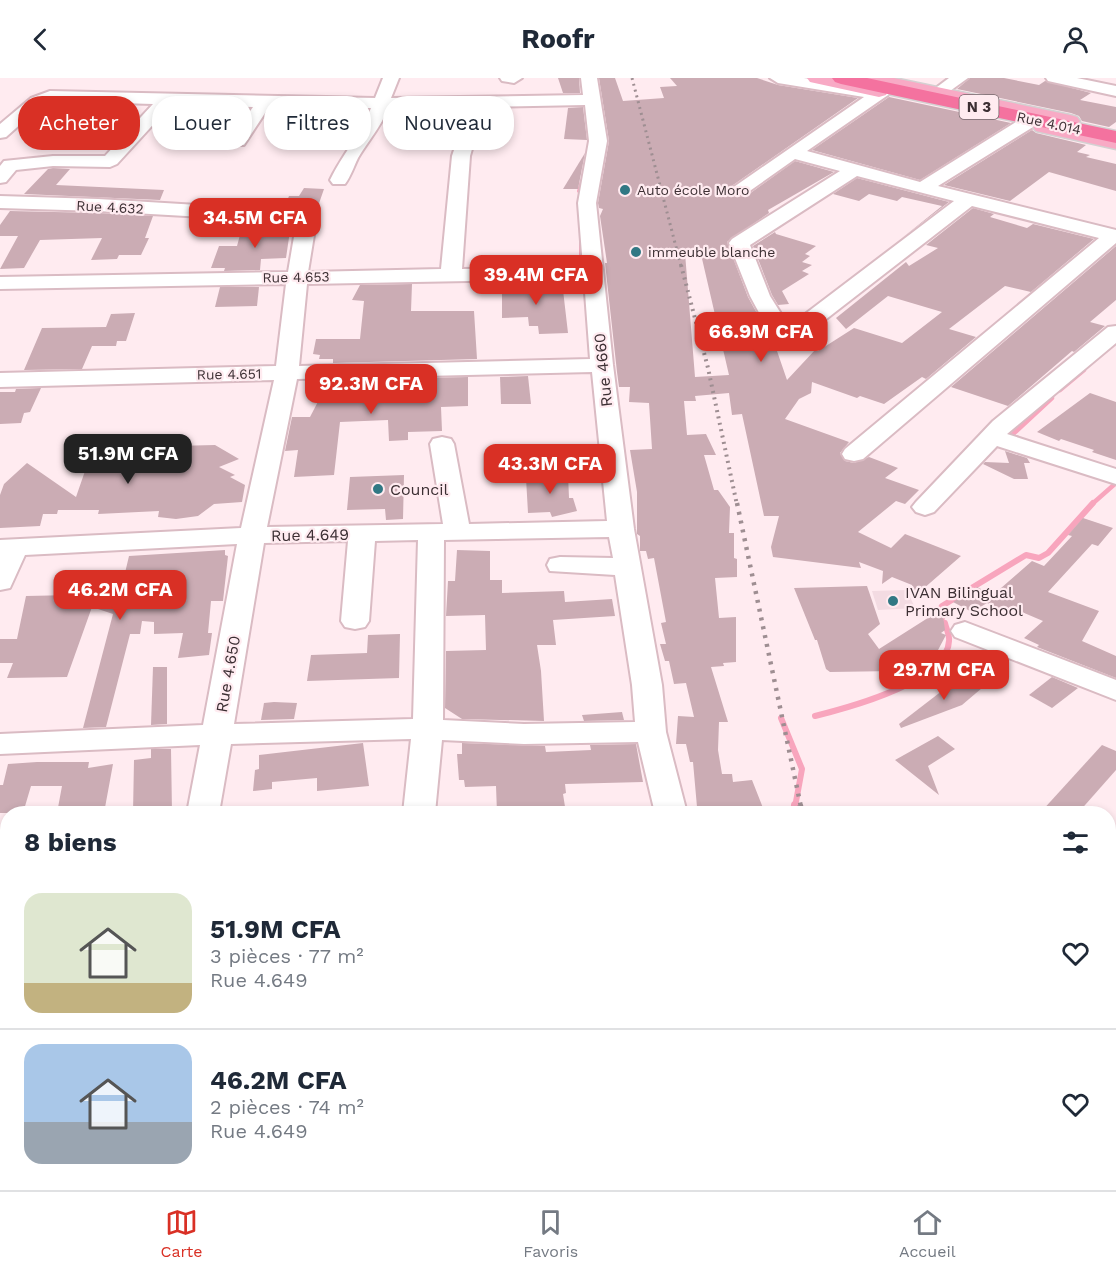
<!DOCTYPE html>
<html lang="fr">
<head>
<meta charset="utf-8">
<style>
  body { margin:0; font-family:"Work Sans",sans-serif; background:#f2f2f3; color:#1f2937; height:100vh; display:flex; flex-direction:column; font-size:22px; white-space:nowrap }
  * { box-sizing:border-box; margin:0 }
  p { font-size:20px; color:#747a83 }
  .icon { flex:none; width:33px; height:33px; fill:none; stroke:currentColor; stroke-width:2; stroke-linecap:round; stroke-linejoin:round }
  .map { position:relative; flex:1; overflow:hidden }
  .details { position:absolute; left:0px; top:728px; width:1116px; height:386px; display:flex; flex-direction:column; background:#fff; border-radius:24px 24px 0 0; box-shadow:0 3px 9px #0003 }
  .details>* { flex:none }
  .banner { position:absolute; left:18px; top:18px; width:600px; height:54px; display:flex; gap:12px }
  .price { position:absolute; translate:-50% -51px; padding:0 14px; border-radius:12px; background:#d93025; color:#fff; font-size:20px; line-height:39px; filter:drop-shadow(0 2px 3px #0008) }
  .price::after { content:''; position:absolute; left:50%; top:36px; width:18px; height:14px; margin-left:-9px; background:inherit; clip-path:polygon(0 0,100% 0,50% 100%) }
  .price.current { background:#222; color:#fff }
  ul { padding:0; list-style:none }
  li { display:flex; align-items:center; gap:18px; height:150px; padding:0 24px }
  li+li { border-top:2px solid #e0e1e3 }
  li span { display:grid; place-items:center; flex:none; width:168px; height:120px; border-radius:18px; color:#555 }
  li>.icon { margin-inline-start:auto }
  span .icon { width:72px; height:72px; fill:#fffc; stroke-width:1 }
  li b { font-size:26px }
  h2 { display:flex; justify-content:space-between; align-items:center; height:72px; padding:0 24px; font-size:26px }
  .chip { padding:0 21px; border-radius:24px; background:#fff; box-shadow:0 3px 9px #0003; font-size:21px; line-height:54px }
  .chip.current { background:#d93025; color:#fff }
  header { display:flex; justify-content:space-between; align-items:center; height:78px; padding:0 24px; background:#fff; font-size:27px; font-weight:700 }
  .menu { display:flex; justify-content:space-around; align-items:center; height:84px; border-top:2px solid #e0e1e3; background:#fff; font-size:16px; color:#747a83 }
  .menu a { display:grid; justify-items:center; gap:3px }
  .menu .current { color:#d93025 }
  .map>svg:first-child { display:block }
  .built { fill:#f3dbe2 }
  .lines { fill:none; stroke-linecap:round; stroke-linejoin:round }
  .stream-far3 { stroke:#f8a5bd; stroke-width:4 }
  .stream-far2 { stroke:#f8a5bd; stroke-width:4.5 }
  .stream-far1 { stroke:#f8a5bd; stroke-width:6 }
  .stream { stroke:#f8a5bd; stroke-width:8 }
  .building { fill:#cbacb4; fill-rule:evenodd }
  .minor-casing { stroke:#dabbc3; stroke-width:4 }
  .major-casing { stroke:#d4d1d2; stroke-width:3 }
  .highway-casing { stroke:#d4d1d2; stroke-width:3 }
  .minor { fill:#fff; fill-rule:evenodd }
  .major { fill:#f8aac5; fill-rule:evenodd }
  .highway { fill:#f4729f; fill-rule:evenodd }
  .rail-far3 { stroke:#9e8e92; stroke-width:3; stroke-dasharray:2 4; stroke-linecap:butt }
  .rail-far2 { stroke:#9e8e92; stroke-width:4; stroke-dasharray:2 4.5; stroke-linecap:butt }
  .rail-far1 { stroke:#9e8e92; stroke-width:4.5; stroke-dasharray:3 6; stroke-linecap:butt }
  .rail { stroke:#9e8e92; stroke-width:6; stroke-dasharray:4 8; stroke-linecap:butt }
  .poi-dot { fill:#317884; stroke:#ffebf0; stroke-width:2 }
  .labels { text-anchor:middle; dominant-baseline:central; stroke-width:4.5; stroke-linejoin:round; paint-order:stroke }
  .far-street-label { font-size:14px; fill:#3c2f33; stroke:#ffebf0 }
  .far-poi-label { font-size:14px; fill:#3c2f33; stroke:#ffebf0; text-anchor:start }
  .shield { fill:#ffebf0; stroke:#76676c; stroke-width:1.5 }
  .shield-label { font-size:15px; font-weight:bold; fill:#3c2f33 }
  .street-label { font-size:16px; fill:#3c2f33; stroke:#ffebf0 }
  .poi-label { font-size:16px; fill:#3c2f33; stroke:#ffebf0; text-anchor:start }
</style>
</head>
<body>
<header><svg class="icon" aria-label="back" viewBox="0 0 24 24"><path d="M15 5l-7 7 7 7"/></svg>Roofr<svg class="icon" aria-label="person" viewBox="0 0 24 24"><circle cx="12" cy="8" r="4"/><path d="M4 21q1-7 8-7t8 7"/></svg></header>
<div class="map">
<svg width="1116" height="1112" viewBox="0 0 1116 1112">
  <rect width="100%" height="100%" fill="#ffebf0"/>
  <polygon class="built" points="907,512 915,530 878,532 872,513"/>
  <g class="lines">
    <g class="stream-far3">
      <polyline points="579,113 585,94"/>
      <polyline points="581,152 581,188"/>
    </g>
    <g class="stream-far2">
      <polyline points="577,192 581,187"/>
      <polyline points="1060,312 1084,292"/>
      <polyline points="1018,360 1011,358 1052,320"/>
      <polyline points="1091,427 1116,405"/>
    </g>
    <g class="stream-far1">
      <polyline points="942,540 939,533 942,528 1026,477 1039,480 1048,475 1093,425"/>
      <path d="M815 638C847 630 947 604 949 563 950 558 946 550 945 545"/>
      <polyline points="781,640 802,691 795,729"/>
    </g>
    <g class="stream">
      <polyline points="794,735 795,727"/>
      <polyline points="1108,931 1116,935"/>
      <polyline points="60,1106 60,1112"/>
      <polyline points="546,1112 553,1106"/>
      <polyline points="570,1112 572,1107"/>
    </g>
  </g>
  <g class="building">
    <polygon points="558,0 579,0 580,15 563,15"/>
    <path d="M599 0H615L623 23 664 20 660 9 677 8 670 0H757L778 7 858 20 726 112 730 119H745L795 83 834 94 768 132 769 135 727 164 748 219 759 239 760 262 768 268 770 273H777L787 302 815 272 818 273 854 250 902 265 942 234 888 218 846 251 836 240 906 184 909 188 938 170 926 167 973 130 994 136 990 139 1027 150 1033 146 1094 161 1031 214 1005 208 949 251 976 259 926 301 922 299 884 326 860 318 857 320 812 304 811 315 799 321 785 341 849 364 840 375 845 383 854 385 869 379 898 390 885 400 919 412 905 426 896 423 858 454 891 470 905 456 961 478 915 518 912 507 892 499 882 506 883 493 859 484 861 490 773 479 771 469 779 438H764L742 336 732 337 729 315 695 318 696 323H684L687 357 706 356 716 377H704L714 412H718L730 429 729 455H734V480L737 481V499L715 500 719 540 736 539V584L723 585 724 588 711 589 728 644H719L718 672 722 696H732L733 704 752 702 765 735H707L708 730 697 729 693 684H690L686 666H676L678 638 694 639 686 605 674 606 669 583H665L660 566H666L661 545 666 544 654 480 648 481 646 473H640V458L637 456V414L630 372 652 371 649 325 629 324 630 309H619L617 294 605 185H607L600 138 603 131 599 130 598 125 609 63ZM700 172 729 297 695 299 685 175Z"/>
    <polygon points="970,0 1004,0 1039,7 1045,3 1091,15 1080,22 1116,29 1116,44 1109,49 1082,43 1079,38 1071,35 957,11"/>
    <polygon points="889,19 1011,45 920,102 812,72"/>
    <polygon points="583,29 587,62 564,61 568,30"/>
    <polygon points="1032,52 1036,55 1086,67 1077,74 1090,77 1086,79 1116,86 1116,113 1049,94 1010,123 944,107"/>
    <polygon points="585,75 578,111 563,111"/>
    <polygon points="53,90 70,91 56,107 164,112 160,122 24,116 48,91"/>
    <polygon points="857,100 949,124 902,160 942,128 902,119 897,123 869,116 859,123 833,116"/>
    <polygon points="304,110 324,111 316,134 284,130 289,118 299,118"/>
    <polygon points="10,133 98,135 153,138 145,160 149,160 141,177 119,177 117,181 91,182 102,160 40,162 24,190 0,191 18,158 0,158 0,147"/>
    <polygon points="263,145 291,146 286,180 261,181 260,192 224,193 225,190 211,190 219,168 237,168 240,157 259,157"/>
    <polygon points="775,154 776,156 816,168 805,176 810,178 802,184 812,187 802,193 809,196 782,213 789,226 778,227 772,217 753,168"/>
    <polygon points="1116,168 1116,222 1090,244 1105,248 1074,274 1072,273 1008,328 951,309"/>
    <polygon points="553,204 553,212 563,212 568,255 539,256 538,248 529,248 528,239 502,240 502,205"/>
    <polygon points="412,206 411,233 474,233 477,281 333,285 333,281 319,281 320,277 313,276 316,261 360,261 364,223 352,222 360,207"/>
    <polygon points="220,209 259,209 257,228 215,229"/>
    <polygon points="135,235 126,263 117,263 116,268 92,268 82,291 24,292 42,250 106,249 111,236"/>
    <polygon points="528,298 531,326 501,326 500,299"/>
    <polygon points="468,299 468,328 441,329 442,353 408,354 408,362 389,363 388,342 340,344 334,397 294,399 298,372 285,373 292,339 310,339 323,314 327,315 329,302"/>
    <polygon points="41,310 30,334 24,335 21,345 0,346 0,314 15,314 16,311"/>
    <polygon points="1090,315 1116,324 1116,382 1092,374 1094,372 1061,361 1059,363 1037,354"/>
    <polygon points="215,367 239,381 219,389 235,397 230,399 245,407 242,424 214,426 198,438 176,441 158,439 159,433 98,436 99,432 58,432 57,436 43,436 40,448 0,450 0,417 4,406 27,385 76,419 93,370"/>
    <polygon points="1005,373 1027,380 1030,385 1021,385 1024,385 1028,401 1014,401 983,386 985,384 1009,385"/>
    <polygon points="568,396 569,420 573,420 577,433 552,439 550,434 528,435 526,400"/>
    <polygon points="404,397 403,441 386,442 385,431 347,432 350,399"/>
    <polygon points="1083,440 1113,450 1098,468 1092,466 1048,514 1099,533 1082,563 1116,578 1116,600 1037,569 1039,567 1024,560 1043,543 1010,529 1005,533 987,525 972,534 953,524 977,509 993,517 1032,483 1044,488 1072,458 1068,457"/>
    <polygon points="225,472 225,477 228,478 223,523 211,523 208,555 212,555 209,577 178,580 183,555 154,556 154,544 142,543 140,556 130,556 106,649 83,650 113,536 92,529 67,599 7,600 13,585 0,585 0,561 17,561 26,518 120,516 129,478"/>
    <polygon points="457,472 490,473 490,502 502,502 502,515 564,513 565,524 612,521 615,538 553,542 556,567 537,567 541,593 544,643 462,641 445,630 446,573 486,572 485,537 446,538 448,503 455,503"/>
    <polygon points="867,508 880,546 868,556 879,571 942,531 945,552 941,555 946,557 930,587 915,585 914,600 895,598 895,593 830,594 826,591 817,562 815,562 794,510"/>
    <polygon points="400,556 399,600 307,603 311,577 367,575 368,557"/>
    <polygon points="153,589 167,589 167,646 151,647"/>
    <polygon points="960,599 982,610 962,627 901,650 899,646"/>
    <polygon points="1052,599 1078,610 1052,630 1029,617"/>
    <polygon points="274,624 297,625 294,641 261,642 264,625"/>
    <polygon points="622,634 624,642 584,643 582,637"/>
    <polygon points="938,658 955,671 928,688 939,717 895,682"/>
    <polygon points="363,665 369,708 317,713 317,700 272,704 272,711 253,713 255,692 259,691 259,677"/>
    <polygon points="462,665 545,668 546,674 591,672 590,667 636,666 643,704 565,706 566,715 563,716 566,735 497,735 496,708 465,709 464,702 459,702 457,676 462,676"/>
    <polygon points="1102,667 1116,673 1116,692 1078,735 1040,735"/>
    <polygon points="151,671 171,671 172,735 133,735 134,682 151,680"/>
    <polygon points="37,684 89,684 88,690 113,686 104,735 57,735 62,708 31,708 23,735 0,735 0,707 3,707 8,686"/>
  </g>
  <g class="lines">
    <g class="minor-casing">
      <g id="minor">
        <path d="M383 0H399L391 20 583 17 581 0H597L607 63 596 125 613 287 634 451 662 607 666 654 687 735H655L638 664 524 666 442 662 435 735H403L411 661 231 666 219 735H187L200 667 0 676V656L203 647 237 466 25 477 10 510 0 512V462L241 450 274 302 0 309V295L276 288 286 206 0 211V199L288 194 296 147 292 144 98 133 0 130V118L98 121 297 133 304 135 316 145 308 194 441 191 452 78 468 30H388C381 49 368 63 358 80 354 88 351 98 345 106H333L330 102C342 77 361 56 371 30L269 29 244 67H232L229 63 253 29 171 27 117 86 110 89 53 88 16 92 6 104 0 105V88L4 83 53 78H105L153 26 52 23 43 26 6 59 0 60V46L31 20 50 13 375 20ZM585 27 589 63 578 125 583 189 462 191 470 78 484 29ZM584 201 590 281 299 288 307 206ZM592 294 607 443 469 446 454 366 451 361 442 359 433 361 430 366 443 446 267 449 297 301ZM609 459 613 480 560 479 550 481 547 487 550 493 615 497 632 607 635 644 524 646 443 642 444 462ZM418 462 413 641 234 646 264 465 348 463 341 543 345 549 355 551 365 549 369 543 375 463Z"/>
        <polygon points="500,0 522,0 514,5 502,3"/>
        <path d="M770 0H804L842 7 888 11 890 14 888 17 807 73 920 104 1021 41H1033L1035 45 1033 49 938 108 1116 152V165L863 381 854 383 845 381 842 376 845 371 1099 160 972 128 794 266C782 269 770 271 762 260L763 242 750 218 729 165 732 161 840 93 795 81 744 117H730L728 113 864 19 778 5ZM857 98 954 123 784 252 785 242 770 218 750 167Z"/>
        <polygon points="949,0 968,0 943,18 931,18 929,15"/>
        <polygon points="1046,0 1077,0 1116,8 1116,18 1048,3"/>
        <polygon points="1116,248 1116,265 1007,356 1116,391 1116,406 997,368 934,434 925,437 916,434 912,429 916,424 993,343 1108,249"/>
        <polygon points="965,544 1116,602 1116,622 955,559 951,553 955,547"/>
        <polygon points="117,1106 159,1106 157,1112 115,1112"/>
        <polygon points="376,1106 417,1106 418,1112 376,1112"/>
        <polygon points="425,1106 527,1106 524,1112 421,1112"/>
        <polygon points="781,1106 892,1106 896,1112 784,1112"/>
      </g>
    </g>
    <g class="major-casing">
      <g id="major">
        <polygon points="807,0 843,0 861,4 859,0 894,0 1070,37 1077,39 1080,43 1077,47 1070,49 886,9 888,13 886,17 879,19 810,4"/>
        <polygon points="1043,43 1116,59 1116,71 1036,53 1033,49 1036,45"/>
      </g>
    </g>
    <g class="highway-casing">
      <polygon id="highway" points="832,0 867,0 1116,53 1116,65 841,6 835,4"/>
    </g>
    <use href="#minor" class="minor"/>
    <use href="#major" class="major"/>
    <use href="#highway" class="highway"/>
    <polyline class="rail-far3" points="632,0 681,188"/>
    <polyline class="rail-far2" points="681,187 708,290 737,427"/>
    <polyline class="rail-far1" points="737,425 801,729"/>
    <g class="rail">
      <polyline points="800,727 802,735"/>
      <polyline points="881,1106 882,1112"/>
    </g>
  </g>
  <g class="poi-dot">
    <circle cx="625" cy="112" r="6"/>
    <circle cx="636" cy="174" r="6"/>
    <circle cx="378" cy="411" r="6"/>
    <circle cx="893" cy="523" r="6"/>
  </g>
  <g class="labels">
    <g class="far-street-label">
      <text transform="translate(1049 45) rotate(12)">Rue 4.014</text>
      <text transform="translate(110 129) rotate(3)">Rue 4.632</text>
      <text transform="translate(296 199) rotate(-1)">Rue 4.653</text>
      <text transform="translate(229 296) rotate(-1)">Rue 4.651</text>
    </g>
    <g class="far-poi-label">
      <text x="637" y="112">Auto école Moro</text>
      <text x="648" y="174">immeuble blanche</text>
    </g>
    <rect class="shield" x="959.5" y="17" width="39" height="24" rx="4.5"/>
    <g class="shield-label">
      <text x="979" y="29">N 3</text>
    </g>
    <g class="street-label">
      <text transform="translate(603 292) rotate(-96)">Rue 4660</text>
      <text transform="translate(310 457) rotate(-1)">Rue 4.649</text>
      <text transform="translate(228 596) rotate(-80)">Rue 4.650</text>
    </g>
    <g class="poi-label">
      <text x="390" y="411">Council</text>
      <text x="905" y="514">IVAN Bilingual<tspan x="905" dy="18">Primary School</tspan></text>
    </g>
  </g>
</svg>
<b class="price" style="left:255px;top:171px">34.5M CFA</b>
<b class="price" style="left:536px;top:228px">39.4M CFA</b>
<b class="price" style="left:761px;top:285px">66.9M CFA</b>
<b class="price" style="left:371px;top:337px">92.3M CFA</b>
<b class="price current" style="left:128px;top:407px">51.9M CFA</b>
<b class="price" style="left:550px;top:417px">43.3M CFA</b>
<b class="price" style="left:120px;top:543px">46.2M CFA</b>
<b class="price" style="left:944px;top:623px">29.7M CFA</b>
<div class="banner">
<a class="chip current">Acheter</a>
<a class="chip">Louer</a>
<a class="chip">Filtres</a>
<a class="chip">Nouveau</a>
</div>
<section class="details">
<h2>8 biens<svg class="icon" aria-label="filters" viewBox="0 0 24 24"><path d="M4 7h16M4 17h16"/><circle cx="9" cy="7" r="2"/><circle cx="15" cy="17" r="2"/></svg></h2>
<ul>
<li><span style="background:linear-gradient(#dfe7d0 75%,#c2b280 0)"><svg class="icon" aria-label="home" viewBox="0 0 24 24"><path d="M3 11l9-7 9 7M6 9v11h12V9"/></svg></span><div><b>51.9M CFA</b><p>3 pièces · 77 m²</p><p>Rue 4.649</p></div><svg class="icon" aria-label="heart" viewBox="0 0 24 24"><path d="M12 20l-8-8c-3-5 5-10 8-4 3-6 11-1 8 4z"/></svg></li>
<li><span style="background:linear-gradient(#a9c7e8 65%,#9aa5b1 0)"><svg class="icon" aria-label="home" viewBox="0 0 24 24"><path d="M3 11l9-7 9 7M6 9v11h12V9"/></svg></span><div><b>46.2M CFA</b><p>2 pièces · 74 m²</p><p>Rue 4.649</p></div><svg class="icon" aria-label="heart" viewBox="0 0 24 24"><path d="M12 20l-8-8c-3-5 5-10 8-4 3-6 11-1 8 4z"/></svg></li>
</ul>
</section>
</div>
<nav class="menu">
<a class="current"><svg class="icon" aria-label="map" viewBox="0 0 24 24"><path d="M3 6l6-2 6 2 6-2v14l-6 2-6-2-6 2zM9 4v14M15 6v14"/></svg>Carte</a>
<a><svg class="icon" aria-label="saved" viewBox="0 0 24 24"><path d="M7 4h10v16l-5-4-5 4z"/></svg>Favoris</a>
<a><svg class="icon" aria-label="home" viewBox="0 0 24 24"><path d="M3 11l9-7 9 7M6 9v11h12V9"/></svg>Accueil</a>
</nav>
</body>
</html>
